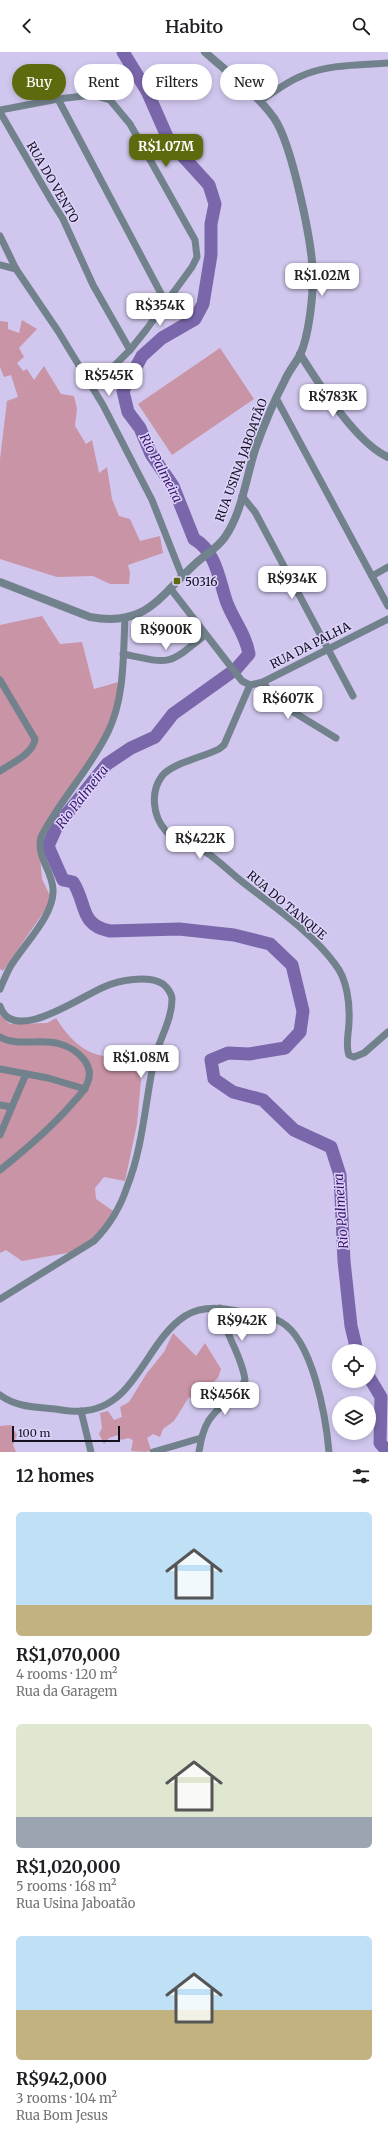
<!DOCTYPE html>
<html lang="en">
<head>
<meta charset="utf-8">
<style>
  body { margin:0; font-family:Merriweather,serif; background:#f6f6f6; color:#202124; height:100vh; display:flex; flex-direction:column; font-size:15px; white-space:nowrap }
  * { box-sizing:border-box; margin:0 }
  p { font-size:13px; color:#757577 }
  .icon { flex:none; width:22px; height:22px; fill:none; stroke:currentColor; stroke-width:2; stroke-linecap:round; stroke-linejoin:round }
  .map { position:relative; height:1400px; overflow:hidden }
  .panel { display:flex; flex-direction:column; background:#fff; flex:1 }
  .panel>* { flex:none }
  .top-card { position:absolute; left:12px; top:12px; width:364px; height:36px; display:flex; gap:8px }
  .controls { position:absolute; left:332px; top:1292px; display:grid; gap:8px }
  .controls a { display:grid; place-items:center; width:44px; height:44px; border-radius:50%; background:#fff; box-shadow:0 2px 6px #0003; font-size:20px }
  .scale { position:absolute; left:12px; bottom:10px; width:108px; box-sizing:border-box; padding-left:4px; border:2px solid #15121f; border-top:0; font-size:11px; line-height:14px; white-space:nowrap; color:#15121f; -webkit-text-stroke:3px #ded4fb; paint-order:stroke }
  .price { position:absolute; translate:-50% -34px; padding:0 9px; border-radius:8px; background:#fff; color:#222; font-size:13px; line-height:26px; filter:drop-shadow(0 1px 2px #0008) }
  .price::after { content:''; position:absolute; left:50%; top:24px; width:12px; height:9px; margin-left:-6px; background:inherit; clip-path:polygon(0 0,100% 0,50% 100%) }
  .price.selected { background:#5f6a0f; color:#fff }
  ul { padding:0; list-style:none }
  li { display:grid; align-content:center; gap:8px; height:212px; padding:0 16px }
  li span { display:grid; place-items:center; height:124px; border-radius:6px; color:#555 }
  li>.icon { margin-inline-start:auto }
  span .icon { width:72px; height:72px; fill:#fffc; stroke-width:1 }
  li b { font-size:17px }
  h2 { display:flex; justify-content:space-between; align-items:center; height:48px; padding:0 16px; font-size:17px }
  .chip { padding:0 14px; border-radius:18px; background:#fff; box-shadow:0 2px 6px #0003; font-size:14px; line-height:36px }
  .chip.selected { background:#5f6a0f; color:#fff }
  header { display:flex; justify-content:space-between; align-items:center; height:52px; padding:0 16px; background:#fff; font-size:18px; font-weight:600 }
  .map>svg:first-child { display:block }
  .green { fill:#c994a6 }
  .lines { fill:none; stroke-linecap:round; stroke-linejoin:round }
  .river { stroke:#7a66ab; stroke-width:13 }
  .minor { stroke:#72828c; stroke-width:7 }
  .tertiary { stroke:#72828c; stroke-width:8 }
  .poi-dot { fill:#5f6a0f; stroke:#ded4fb; stroke-width:1.5 }
  .labels { text-anchor:middle; dominant-baseline:central; stroke-width:3; stroke-linejoin:round; paint-order:stroke }
  .street-label { font-size:12px; fill:#15121f; stroke:#ded4fb }
  .poi-label { font-size:12px; fill:#15121f; stroke:#ded4fb; text-anchor:start }
  .water-label { font-size:13px; font-style:italic; fill:#3a166b; stroke:#ded4fb }
</style>
</head>
<body>
<header><svg class="icon" aria-label="back" viewBox="0 0 24 24"><path d="M15 5l-7 7 7 7"/></svg>Habito<svg class="icon" aria-label="search" viewBox="0 0 24 24"><circle cx="10" cy="10" r="6"/><path d="M15 15l6 6"/></svg></header>
<div class="map">
<svg width="388" height="1400" viewBox="0 0 388 1400">
  <rect width="100%" height="100%" fill="#d1c7ee"/>
  <g class="green">
    <polygon points="22,268 37,277 19,296 24,305 17,311 23,319 27,317 34,328 44,314 61,342 74,344 77,357 75,374 86,392 92,388 99,421 107,415 112,447 119,464 130,467 140,489 160,484 163,501 128,513 130,521 129,532 110,532 93,524 57,525 0,507 0,407 7,349 18,345 11,323 4,325 0,315 0,269 8,270 8,277 19,281"/>
    <polygon points="220,296 254,347 172,403 138,352"/>
    <polygon points="42,564 60,592 82,590 94,637 122,629 110,675 39,794 42,827 52,848 3,919 0,917 0,573"/>
    <path d="M0 963 10 972 47 971 56 966C70 988 86 1005 115 1005 124 1005 135 998 144 995L137 1072 125 1129 104 1125 95 1136 96 1147 116 1161 105 1177 78 1199 22 1209 6 1198 0 1201Z"/>
    <polygon points="173,1281 196,1304 205,1291 221,1317 218,1326 204,1338 198,1350 189,1345 174,1369 163,1377 160,1385 153,1382 147,1386 151,1398 146,1400 131,1399 133,1388 128,1386 121,1388 118,1383 109,1386 104,1392 99,1382 102,1376 100,1361 108,1359 114,1368 122,1365 120,1355 129,1350 147,1321 164,1300"/>
    <polygon points="11,1373 17,1383 13,1393 16,1400 0,1400 0,1374"/>
  </g>
  <g class="lines">
    <g class="river">
      <path d="M123 0 147 39 169 89 209 133 215 152 211 172V203L203 252 195 267 162 286 142 304 123 339 128 360 140 376 151 402 173 434 194 487C217 500 219 529 227 551 234 569 246 583 249 602L236 617 173 662 155 685 131 696 107 712 57 774 48 794 63 828 73 830C87 851 79 873 110 879L179 877 234 883 270 892 292 913 303 959 300 980 285 996 249 1002 228 1001 211 1008 214 1027 233 1040 263 1048 294 1078 331 1095 340 1123 344 1209 351 1274 357 1299"/>
      <polyline points="369,1325 381,1345 380,1391 388,1400"/>
    </g>
    <g class="minor">
      <polyline points="58,47 166,251"/>
      <path d="M260 49C273 41 285 31 299 25 327 12 359 13 388 11"/>
      <polyline points="0,58 58,47 92,43 110,48 130,72 195,188 197,205 192,215 146,278 130,298 93,335"/>
      <polyline points="0,60 51,148 63,167 93,233 130,298"/>
      <polyline points="0,184 16,217 58,279 103,353 152,448 182,524"/>
      <polyline points="0,213 16,217"/>
      <polyline points="276,346 388,554"/>
      <polyline points="242,444 255,460 353,644"/>
      <polyline points="372,524 388,515"/>
      <polyline points="170,536 242,629 250,633 263,630 388,567"/>
      <path d="M123 602C171 612 167 614 205 583"/>
      <path d="M0 628 35 687C33 702 12 711 0 719"/>
      <polyline points="263,630 277,650 336,686"/>
      <path d="M250 633 224 693 219 697C204 705 172 711 162 724 150 740 153 764 165 778 176 793 193 791 207 801 218 808 229 819 240 828 270 852 312 880 335 912 347 927 350 951 349 970 349 980 345 993 349 1003L354 1005 364 1001 388 980"/>
      <path d="M0 937C3 930 6 923 9 917 21 895 55 864 53 837 52 818 36 805 41 785 60 748 90 717 108 680 125 645 123 603 125 566"/>
      <path d="M0 954C13 994 83 943 104 935 119 928 148 923 163 932 167 935 172 942 172 947 172 968 159 988 154 1008 145 1051 143 1095 127 1135 120 1156 110 1173 94 1189L0 1247"/>
      <path d="M0 985C17 995 42 986 60 992 77 997 96 1013 87 1032 84 1040 76 1047 70 1054 49 1078 25 1098 0 1118"/>
      <polyline points="0,1017 48,1026 85,1037"/>
      <polyline points="0,1053 11,1055"/>
      <polyline points="0,1083 26,1022"/>
      <path d="M0 1343C16 1355 35 1355 55 1357 63 1358 73 1360 82 1359 136 1356 145 1290 185 1264 201 1254 219 1255 237 1259 251 1261 268 1263 281 1270 313 1288 326 1366 329 1400"/>
      <polyline points="81,1359 91,1400"/>
      <polyline points="153,1400 201,1386"/>
      <path d="M199 1400C203 1371 210 1364 231 1345 236 1339 242 1335 245 1328 242 1303 224 1281 220 1256"/>
    </g>
    <g class="tertiary">
      <path d="M300 302C318 331 357 392 388 405"/>
      <path d="M0 530 90 565C146 575 158 546 194 513 204 503 217 497 225 485 243 459 246 424 256 395 264 373 273 351 284 330 288 320 295 312 300 303 309 284 313 244 313 223 312 190 292 92 274 66 256 41 228 21 205 0"/>
    </g>
  </g>
  <rect class="poi-dot" x="173" y="525" width="8" height="8" rx="2"/>
  <g class="labels">
    <g class="street-label">
      <text transform="translate(53 130) rotate(60)">RUA DO VENTO</text>
      <text transform="translate(241 408) rotate(-70)">RUA USINA JABOATÃO</text>
      <text transform="translate(310 593) rotate(-27)">RUA DA PALHA</text>
      <text transform="translate(287 853) rotate(40)">RUA DO TANQUE</text>
    </g>
    <g class="poi-label">
      <text x="185" y="529">50316</text>
    </g>
    <g class="water-label">
      <text transform="translate(161 416) rotate(62)">Rio Palmeira</text>
      <text transform="translate(82 745) rotate(-52)">Rio Palmeira</text>
      <text transform="translate(341 1159) rotate(-94)">Rio Palmeira</text>
    </g>
  </g>
</svg>
<div class="controls">
<a><svg class="icon" aria-label="locate" viewBox="0 0 24 24"><circle cx="12" cy="12" r="6"/><path d="M12 2v4M12 18v4M2 12h4M18 12h4"/></svg></a>
<a><svg class="icon" aria-label="layers" viewBox="0 0 24 24"><path d="M12 4l9 5-9 5-9-5zM3 14l9 5 9-5"/></svg></a>
</div>
<div class="scale">100 m</div>
<b class="price selected" style="left:166px;top:116px">R$1.07M</b>
<b class="price" style="left:322px;top:245px">R$1.02M</b>
<b class="price" style="left:160px;top:275px">R$354K</b>
<b class="price" style="left:109px;top:345px">R$545K</b>
<b class="price" style="left:333px;top:366px">R$783K</b>
<b class="price" style="left:292px;top:548px">R$934K</b>
<b class="price" style="left:166px;top:599px">R$900K</b>
<b class="price" style="left:288px;top:668px">R$607K</b>
<b class="price" style="left:200px;top:808px">R$422K</b>
<b class="price" style="left:141px;top:1027px">R$1.08M</b>
<b class="price" style="left:242px;top:1290px">R$942K</b>
<b class="price" style="left:225px;top:1364px">R$456K</b>
<div class="top-card">
<a class="chip selected">Buy</a>
<a class="chip">Rent</a>
<a class="chip">Filters</a>
<a class="chip">New</a>
</div>
</div>
<section class="panel">
<h2>12 homes<svg class="icon" aria-label="filters" viewBox="0 0 24 24"><path d="M4 7h16M4 17h16"/><circle cx="9" cy="7" r="2"/><circle cx="15" cy="17" r="2"/></svg></h2>
<ul>
<li><span style="background:linear-gradient(#bfe0f5 75%,#c2b280 0)"><svg class="icon" aria-label="home" viewBox="0 0 24 24"><path d="M3 11l9-7 9 7M6 9v11h12V9"/></svg></span><div><b>R$1,070,000</b><p>4 rooms · 120 m²</p><p>Rua da Garagem</p></div></li>
<li><span style="background:linear-gradient(#dfe7d0 75%,#9aa5b1 0)"><svg class="icon" aria-label="home" viewBox="0 0 24 24"><path d="M3 11l9-7 9 7M6 9v11h12V9"/></svg></span><div><b>R$1,020,000</b><p>5 rooms · 168 m²</p><p>Rua Usina Jaboatão</p></div></li>
<li><span style="background:linear-gradient(#bfe0f5 60%,#c2b280 0)"><svg class="icon" aria-label="home" viewBox="0 0 24 24"><path d="M3 11l9-7 9 7M6 9v11h12V9"/></svg></span><div><b>R$942,000</b><p>3 rooms · 104 m²</p><p>Rua Bom Jesus</p></div></li>
</ul>
</section>
</body>
</html>
